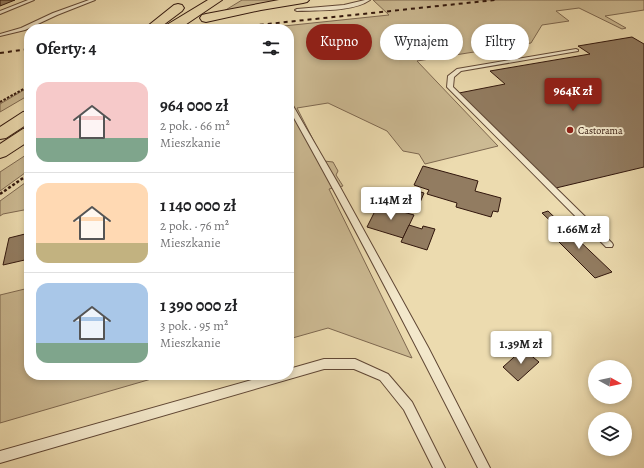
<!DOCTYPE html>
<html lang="pl">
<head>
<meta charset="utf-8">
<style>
  body { margin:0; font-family:Alegreya,serif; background:#f6f6f6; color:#202124; height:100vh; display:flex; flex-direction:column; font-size:15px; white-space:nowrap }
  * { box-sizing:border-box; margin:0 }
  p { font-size:13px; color:#757577 }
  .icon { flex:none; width:22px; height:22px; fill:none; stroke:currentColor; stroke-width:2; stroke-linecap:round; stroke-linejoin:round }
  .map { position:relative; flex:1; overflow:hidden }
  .drawer { position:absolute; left:24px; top:24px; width:270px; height:356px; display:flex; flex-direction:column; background:#fff; border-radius:16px; box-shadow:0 2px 6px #0003 }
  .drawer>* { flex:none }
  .hud { position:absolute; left:306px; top:24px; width:278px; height:36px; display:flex; gap:8px }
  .needle { width:26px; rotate:98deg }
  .fabs { position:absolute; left:588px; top:360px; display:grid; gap:8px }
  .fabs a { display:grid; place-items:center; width:44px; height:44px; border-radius:50%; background:#fff; box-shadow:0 2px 6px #0003; font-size:20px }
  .price { position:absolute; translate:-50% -34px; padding:0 9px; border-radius:4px; background:#fff; color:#222; font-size:13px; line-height:26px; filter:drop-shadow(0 1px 2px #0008) }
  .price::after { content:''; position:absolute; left:50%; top:24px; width:12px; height:9px; margin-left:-6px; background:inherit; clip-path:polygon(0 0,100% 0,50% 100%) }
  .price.on { background:#8f2418; color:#fff }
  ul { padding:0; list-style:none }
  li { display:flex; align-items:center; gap:12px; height:100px; padding:0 12px }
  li+li { border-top:1px solid #e0e0e0 }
  li span { display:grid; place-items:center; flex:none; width:112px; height:80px; border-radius:12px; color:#555 }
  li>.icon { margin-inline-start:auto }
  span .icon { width:48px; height:48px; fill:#fffc; stroke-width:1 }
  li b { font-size:17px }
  h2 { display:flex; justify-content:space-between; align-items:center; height:48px; padding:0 12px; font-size:17px }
  .chip { padding:0 14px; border-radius:18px; background:#fff; box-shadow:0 2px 6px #0003; font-size:14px; line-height:36px }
  .chip.on { background:#8f2418; color:#fff }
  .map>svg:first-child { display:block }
  .green { fill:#ccba93; stroke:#7e6850 }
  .building { fill:#927c61; stroke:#31160c }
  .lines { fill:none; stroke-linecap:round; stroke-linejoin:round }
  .service-casing { stroke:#604735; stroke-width:2 }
  .primary-casing { stroke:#31160c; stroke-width:2 }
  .path-far1 { stroke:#31160c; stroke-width:2; stroke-dasharray:2.5 1.5; stroke-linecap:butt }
  .path { stroke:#31160c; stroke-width:2.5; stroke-dasharray:3 2; stroke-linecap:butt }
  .service { fill:#f3e8cb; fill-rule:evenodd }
  .primary { fill:#ecdbaf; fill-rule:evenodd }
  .rail { stroke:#31160c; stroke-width:2; stroke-dasharray:4 4; stroke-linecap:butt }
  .poi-dot { fill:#8f2418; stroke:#f3e8cb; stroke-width:1.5 }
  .labels { text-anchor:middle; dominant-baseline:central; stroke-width:4; stroke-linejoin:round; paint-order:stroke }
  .far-poi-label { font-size:10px; fill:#31160c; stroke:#f3e8cb; text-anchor:start }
</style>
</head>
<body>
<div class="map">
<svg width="644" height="468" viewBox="0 0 644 468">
  <rect width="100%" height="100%" fill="#ecdbaf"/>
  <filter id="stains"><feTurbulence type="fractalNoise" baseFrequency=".005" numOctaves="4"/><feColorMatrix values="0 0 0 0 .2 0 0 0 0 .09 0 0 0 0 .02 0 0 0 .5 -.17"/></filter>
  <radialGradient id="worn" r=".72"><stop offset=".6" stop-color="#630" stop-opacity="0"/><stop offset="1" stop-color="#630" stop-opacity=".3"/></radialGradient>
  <g class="green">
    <polygon points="242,0 280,0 253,5 219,14"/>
    <polygon points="373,0 644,0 644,10 605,16 626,28 622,29 579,8 556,11 569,21 542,25 531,43 417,61 498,146 425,164 419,154 403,151 387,131 328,103 297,108 324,161 333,162 338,171 336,175 343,186 329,189 412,358 328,328 289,339 289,29 255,29 389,15"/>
    <polygon points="29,87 29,95 0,112 0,104"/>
    <polygon points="29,153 29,170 0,191 0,172"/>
    <polygon points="29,180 29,209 3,214 0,216 0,201"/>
    <polygon points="29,288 29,375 165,375 0,423 0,295"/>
  </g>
  <g class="building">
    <polygon points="0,0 15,0 0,6"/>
    <polygon points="632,37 644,44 644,167 556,188 459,93 505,84 490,71 590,54 578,46"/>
    <polygon points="423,166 478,181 475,191 501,198 498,212 493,211 491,217 456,207 457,203 427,194 429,190 414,185"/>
    <polygon points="408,188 424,193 416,212 397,207 403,192 406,193"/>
    <polygon points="378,205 414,215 403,238 367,227"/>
    <polygon points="548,211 612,272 595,278 553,236 563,233 542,213"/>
    <polygon points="409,225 422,229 423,226 435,229 427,250 401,242"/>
    <polygon points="29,233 29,259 3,265 9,238"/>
    <polygon points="523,349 539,362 518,381 503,367"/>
  </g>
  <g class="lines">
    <g class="service-casing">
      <g id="service">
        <polygon points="28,0 34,0 0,14 0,11"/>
        <polygon points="89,0 95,0 57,15 25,30 0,36 0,34 21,28 53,13"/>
        <path d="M365 0H370C353 12 318 10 297 11L295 10 297 9 344 5Z"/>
        <polygon points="576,49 578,50 578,51 461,71 454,77 453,87 612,243 613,245 612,247 606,247 447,87 448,76 457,69"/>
        <path d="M289 102 292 104 340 187 428 347 490 468H478C417 347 355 227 289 109Z"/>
        <polygon points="324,359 355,359 388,374 412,402 445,468 433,468 404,410 380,380 354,369 324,369 0,463 0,451 269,375 289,375 289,369"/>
      </g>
    </g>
    <g class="primary-casing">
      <g id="primary">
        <polygon points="208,0 222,0 179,29 164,29 165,26"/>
        <polygon points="279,0 309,0 307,2 303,3 261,10 206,22 202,21 200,18 202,15 206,14"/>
        <polygon points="178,4 182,5 184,8 182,11 158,29 144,29 174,5"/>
        <polygon points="29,111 29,123 6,138 0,139 0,127 23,112"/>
        <polygon points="29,128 29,141 6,156 0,158 0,144 23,129"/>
      </g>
    </g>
    <polyline class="path-far1" points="0,102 29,86"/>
    <polyline class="path" points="0,194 29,174"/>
    <use href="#service" class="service"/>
    <use href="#primary" class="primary"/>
    <g class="rail">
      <polyline points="220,29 495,0"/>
      <polyline points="0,53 29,49"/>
    </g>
  </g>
  <circle class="poi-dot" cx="570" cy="130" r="4"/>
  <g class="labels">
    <g class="far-poi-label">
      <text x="578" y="130">Castorama</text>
    </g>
  </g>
  <rect width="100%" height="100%" filter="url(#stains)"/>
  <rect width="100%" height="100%" fill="url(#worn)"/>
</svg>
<div class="fabs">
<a><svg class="needle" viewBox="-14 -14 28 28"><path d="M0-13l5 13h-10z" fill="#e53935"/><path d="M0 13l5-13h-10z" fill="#757577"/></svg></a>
<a><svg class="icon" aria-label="layers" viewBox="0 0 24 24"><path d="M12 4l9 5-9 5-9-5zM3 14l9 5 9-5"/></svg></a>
</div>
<b class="price on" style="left:573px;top:112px">964K zł</b>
<b class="price" style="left:391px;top:221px">1.14M zł</b>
<b class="price" style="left:579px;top:250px">1.66M zł</b>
<b class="price" style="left:521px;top:365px">1.39M zł</b>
<div class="hud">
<a class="chip on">Kupno</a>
<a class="chip">Wynajem</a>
<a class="chip">Filtry</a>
</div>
<section class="drawer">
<h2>Oferty: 4<svg class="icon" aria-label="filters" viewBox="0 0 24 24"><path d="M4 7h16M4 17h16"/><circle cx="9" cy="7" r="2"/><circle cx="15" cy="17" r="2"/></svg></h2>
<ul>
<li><span style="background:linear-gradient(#f6c9c9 70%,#7fa58c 0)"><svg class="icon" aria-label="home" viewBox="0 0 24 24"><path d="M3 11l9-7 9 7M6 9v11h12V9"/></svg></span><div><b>964 000 zł</b><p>2 pok. · 66 m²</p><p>Mieszkanie</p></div></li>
<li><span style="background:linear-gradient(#ffd9b3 75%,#c2b280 0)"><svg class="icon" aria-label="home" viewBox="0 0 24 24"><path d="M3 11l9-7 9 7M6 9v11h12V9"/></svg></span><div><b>1 140 000 zł</b><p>2 pok. · 76 m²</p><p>Mieszkanie</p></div></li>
<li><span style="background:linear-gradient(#a9c7e8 75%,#7fa58c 0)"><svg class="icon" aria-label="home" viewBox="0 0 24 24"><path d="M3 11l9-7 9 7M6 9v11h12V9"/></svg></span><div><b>1 390 000 zł</b><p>3 pok. · 95 m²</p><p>Mieszkanie</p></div></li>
</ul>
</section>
</div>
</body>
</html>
